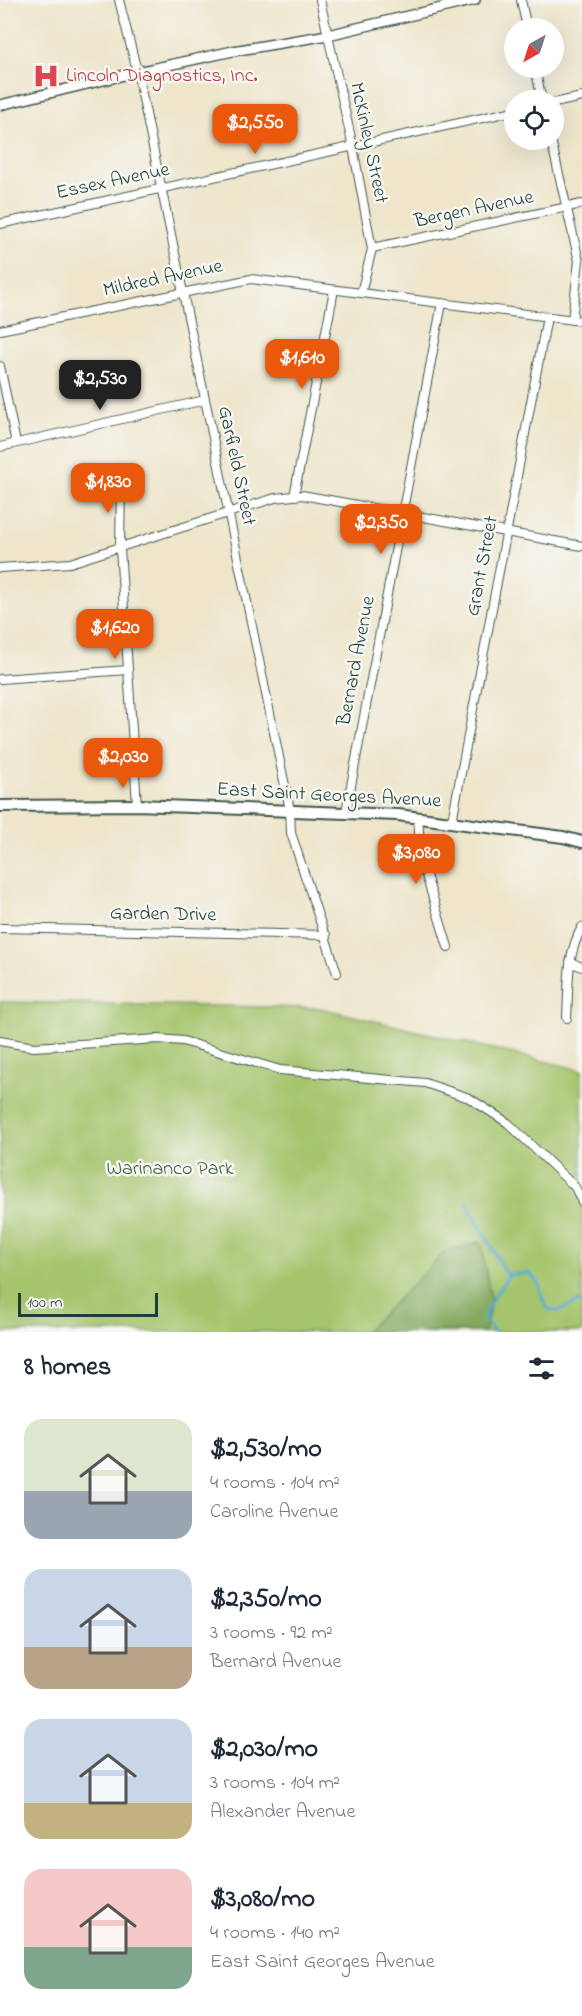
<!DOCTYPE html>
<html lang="en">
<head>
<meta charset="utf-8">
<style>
  body { margin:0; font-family:"Indie Flower",sans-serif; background:#f6f6f7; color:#1f2937; height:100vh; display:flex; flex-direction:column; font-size:22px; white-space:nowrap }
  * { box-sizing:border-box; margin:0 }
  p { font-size:20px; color:#747a83 }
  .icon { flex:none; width:33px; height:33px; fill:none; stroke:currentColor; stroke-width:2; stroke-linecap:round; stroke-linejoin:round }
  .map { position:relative; height:1332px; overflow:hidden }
  .panel { display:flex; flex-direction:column; background:#fff; flex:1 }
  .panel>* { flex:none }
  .needle { width:39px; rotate:219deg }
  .fabs { position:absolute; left:504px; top:18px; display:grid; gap:12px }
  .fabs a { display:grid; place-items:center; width:60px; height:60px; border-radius:50%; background:#fff; box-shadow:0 6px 24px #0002; font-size:30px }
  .scale { position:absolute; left:18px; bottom:15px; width:140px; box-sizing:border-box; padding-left:6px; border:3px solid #1f3d34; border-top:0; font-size:16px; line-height:21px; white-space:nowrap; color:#1f3d34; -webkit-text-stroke:4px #f6f6f2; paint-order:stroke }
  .price { position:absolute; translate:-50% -51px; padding:0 14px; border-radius:12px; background:#ea580c; color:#fff; font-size:20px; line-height:39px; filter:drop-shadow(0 2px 3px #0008) }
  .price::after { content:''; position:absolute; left:50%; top:36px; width:18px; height:14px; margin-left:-9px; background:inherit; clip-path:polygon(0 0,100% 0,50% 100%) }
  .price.on { background:#222; color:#fff }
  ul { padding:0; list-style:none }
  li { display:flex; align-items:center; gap:18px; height:150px; padding:0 24px }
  li span { display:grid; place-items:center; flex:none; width:168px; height:120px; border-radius:18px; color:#555 }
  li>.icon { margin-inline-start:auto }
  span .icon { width:72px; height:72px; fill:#fffc; stroke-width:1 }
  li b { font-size:26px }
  h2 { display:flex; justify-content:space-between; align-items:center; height:72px; padding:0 24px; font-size:26px }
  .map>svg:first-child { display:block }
  .green { fill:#a5c46c; stroke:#628050; stroke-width:1.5 }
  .forest { fill:#84aa60; stroke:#52744a; stroke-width:1.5 }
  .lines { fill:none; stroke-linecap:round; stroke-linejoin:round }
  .stream { stroke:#55abd2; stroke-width:3 }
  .minor-casing { stroke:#3e564a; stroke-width:10 }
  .tertiary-casing { stroke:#3e564a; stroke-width:12 }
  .secondary-casing { stroke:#3e564a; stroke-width:14 }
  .minor { stroke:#fff; stroke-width:8 }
  .tertiary { stroke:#fff; stroke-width:9 }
  .secondary { stroke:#fff; stroke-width:10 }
  .labels { text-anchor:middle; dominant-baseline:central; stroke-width:5; stroke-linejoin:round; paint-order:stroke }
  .health-label { font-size:20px; fill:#be3a42; stroke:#f6f6f2; text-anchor:start }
  .street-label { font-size:20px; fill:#1f3d34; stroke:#f6f6f2 }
  .park-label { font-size:20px; fill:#405f42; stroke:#f6f6f2 }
</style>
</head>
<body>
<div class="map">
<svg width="582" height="1332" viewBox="0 0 582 1332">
  <rect width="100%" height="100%" fill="#f6f6f2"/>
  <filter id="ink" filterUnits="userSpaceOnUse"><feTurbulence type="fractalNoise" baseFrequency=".0167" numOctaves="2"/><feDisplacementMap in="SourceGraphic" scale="12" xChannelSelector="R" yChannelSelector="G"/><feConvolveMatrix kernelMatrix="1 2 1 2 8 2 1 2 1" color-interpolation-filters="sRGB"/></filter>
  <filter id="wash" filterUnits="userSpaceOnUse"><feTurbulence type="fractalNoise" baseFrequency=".008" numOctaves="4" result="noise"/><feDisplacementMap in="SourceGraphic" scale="24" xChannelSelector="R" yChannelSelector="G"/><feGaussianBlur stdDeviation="1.35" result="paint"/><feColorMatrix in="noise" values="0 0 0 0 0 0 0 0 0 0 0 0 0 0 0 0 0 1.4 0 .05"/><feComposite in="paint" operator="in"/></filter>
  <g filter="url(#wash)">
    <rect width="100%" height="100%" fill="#eee5ca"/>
    <polygon class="green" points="0,1002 320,1008 582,1070 582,1332 0,1332"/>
    <polygon class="forest" points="481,1242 491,1300 485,1332 365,1332 446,1251"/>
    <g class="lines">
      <g class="stream">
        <path d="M466 1200 477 1222 490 1243 503 1270 509 1275 529 1273C546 1287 537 1294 548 1309L558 1311 579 1302 582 1305"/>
        <path d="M495 1332 485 1321C485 1303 500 1290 509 1275"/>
      </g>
    </g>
  </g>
  <g filter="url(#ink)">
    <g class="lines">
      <g class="minor-casing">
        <g id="minor">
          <polyline points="119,0 138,75 290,810 291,833 337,973"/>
          <polyline points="320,0 353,147 372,249 361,293"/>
          <polyline points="521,0 527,28"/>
          <polyline points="535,68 542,100"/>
          <polyline points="554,103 582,97"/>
          <polyline points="551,140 579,261 572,320"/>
          <polyline points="0,224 514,111"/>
          <polyline points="372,248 582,204"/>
          <polyline points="0,330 251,279 582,321"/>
          <polyline points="0,366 16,443"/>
          <polyline points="0,447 205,400"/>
          <polyline points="121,481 120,548 137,805"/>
          <polyline points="294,496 334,290"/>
          <polyline points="0,568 70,563 275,498 302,495 582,546"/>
          <polyline points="0,679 128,670"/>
          <polyline points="346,812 442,303"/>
          <polyline points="418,817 421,859 448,947"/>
          <polyline points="452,821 547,317"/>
          <polyline points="0,928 326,935"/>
          <polyline points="570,962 582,967"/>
          <path d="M567 1018C569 985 566 956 582 927"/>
          <polyline points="0,1041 34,1047 158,1039 183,1041 280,1070 425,1083 469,1098 508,1123 575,1187 582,1202"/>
        </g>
      </g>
      <g class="tertiary-casing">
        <polyline id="tertiary" points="0,105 137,72 233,51 328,35 475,0"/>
      </g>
      <g class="secondary-casing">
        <polyline id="secondary" points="0,806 137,805 398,815 563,837 582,842"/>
      </g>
      <use href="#minor" class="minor"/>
      <use href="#tertiary" class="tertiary"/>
      <use href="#secondary" class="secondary"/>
    </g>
  </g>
  <defs>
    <g id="hospital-bare" transform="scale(2.07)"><path d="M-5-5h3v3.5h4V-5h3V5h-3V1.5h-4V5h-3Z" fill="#e0444e" stroke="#f6f6f2" stroke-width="2.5" paint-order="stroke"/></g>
  </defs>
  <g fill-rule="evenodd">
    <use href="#hospital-bare" x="46" y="76"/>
  </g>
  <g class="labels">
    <g class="health-label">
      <text x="66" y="76">Lincoln Diagnostics, Inc.</text>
    </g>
    <g class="street-label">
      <text transform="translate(368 143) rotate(78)">McKinley Street</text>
      <text transform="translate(113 182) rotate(-12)">Essex Avenue</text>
      <text transform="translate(474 210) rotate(-12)">Bergen Avenue</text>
      <text transform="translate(163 279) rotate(-12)">Mildred Avenue</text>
      <text transform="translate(236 466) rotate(78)">Garfield Street</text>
      <text transform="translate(483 566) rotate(-79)">Grant Street</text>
      <text transform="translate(357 661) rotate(-79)">Bernard Avenue</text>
      <text transform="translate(329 796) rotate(3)">East Saint Georges Avenue</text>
      <text transform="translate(163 915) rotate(1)">Garden Drive</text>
    </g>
    <g class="park-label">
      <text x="170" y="1169">Warinanco Park</text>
    </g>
  </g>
</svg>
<div class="fabs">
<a><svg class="needle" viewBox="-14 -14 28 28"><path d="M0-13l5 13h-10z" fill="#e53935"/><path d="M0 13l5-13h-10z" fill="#747a83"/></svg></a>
<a><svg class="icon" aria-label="locate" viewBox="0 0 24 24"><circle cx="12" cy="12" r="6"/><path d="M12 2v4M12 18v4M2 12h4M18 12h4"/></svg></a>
</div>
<div class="scale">100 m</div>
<b class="price" style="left:255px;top:155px">$2,550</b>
<b class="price" style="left:302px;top:390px">$1,610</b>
<b class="price on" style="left:100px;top:411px">$2,530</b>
<b class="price" style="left:108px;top:514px">$1,830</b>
<b class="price" style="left:381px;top:555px">$2,350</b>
<b class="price" style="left:115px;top:660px">$1,620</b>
<b class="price" style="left:123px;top:789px">$2,030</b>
<b class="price" style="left:416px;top:885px">$3,080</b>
</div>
<section class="panel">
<h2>8 homes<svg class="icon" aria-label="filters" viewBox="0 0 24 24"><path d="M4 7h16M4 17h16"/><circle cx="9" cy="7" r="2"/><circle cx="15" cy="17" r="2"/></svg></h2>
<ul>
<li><span style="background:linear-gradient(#dfe7d0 60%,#9aa5b1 0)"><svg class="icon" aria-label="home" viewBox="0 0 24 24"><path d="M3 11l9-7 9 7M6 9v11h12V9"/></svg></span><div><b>$2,530/mo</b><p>4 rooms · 104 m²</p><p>Caroline Avenue</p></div></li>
<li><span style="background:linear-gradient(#c9d6e8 65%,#b9a48a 0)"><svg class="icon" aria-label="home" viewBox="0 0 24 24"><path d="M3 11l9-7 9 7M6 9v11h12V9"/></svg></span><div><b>$2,350/mo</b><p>3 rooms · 92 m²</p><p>Bernard Avenue</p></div></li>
<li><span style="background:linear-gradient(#c9d6e8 70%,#c2b280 0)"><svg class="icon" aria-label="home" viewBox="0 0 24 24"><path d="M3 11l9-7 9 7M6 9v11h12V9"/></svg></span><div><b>$2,030/mo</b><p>3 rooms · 104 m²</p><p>Alexander Avenue</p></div></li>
<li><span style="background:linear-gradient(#f6c9c9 65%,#7fa58c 0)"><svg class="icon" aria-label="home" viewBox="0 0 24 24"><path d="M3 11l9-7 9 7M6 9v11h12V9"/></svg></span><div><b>$3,080/mo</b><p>4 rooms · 140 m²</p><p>East Saint Georges Avenue</p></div></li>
</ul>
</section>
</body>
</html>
